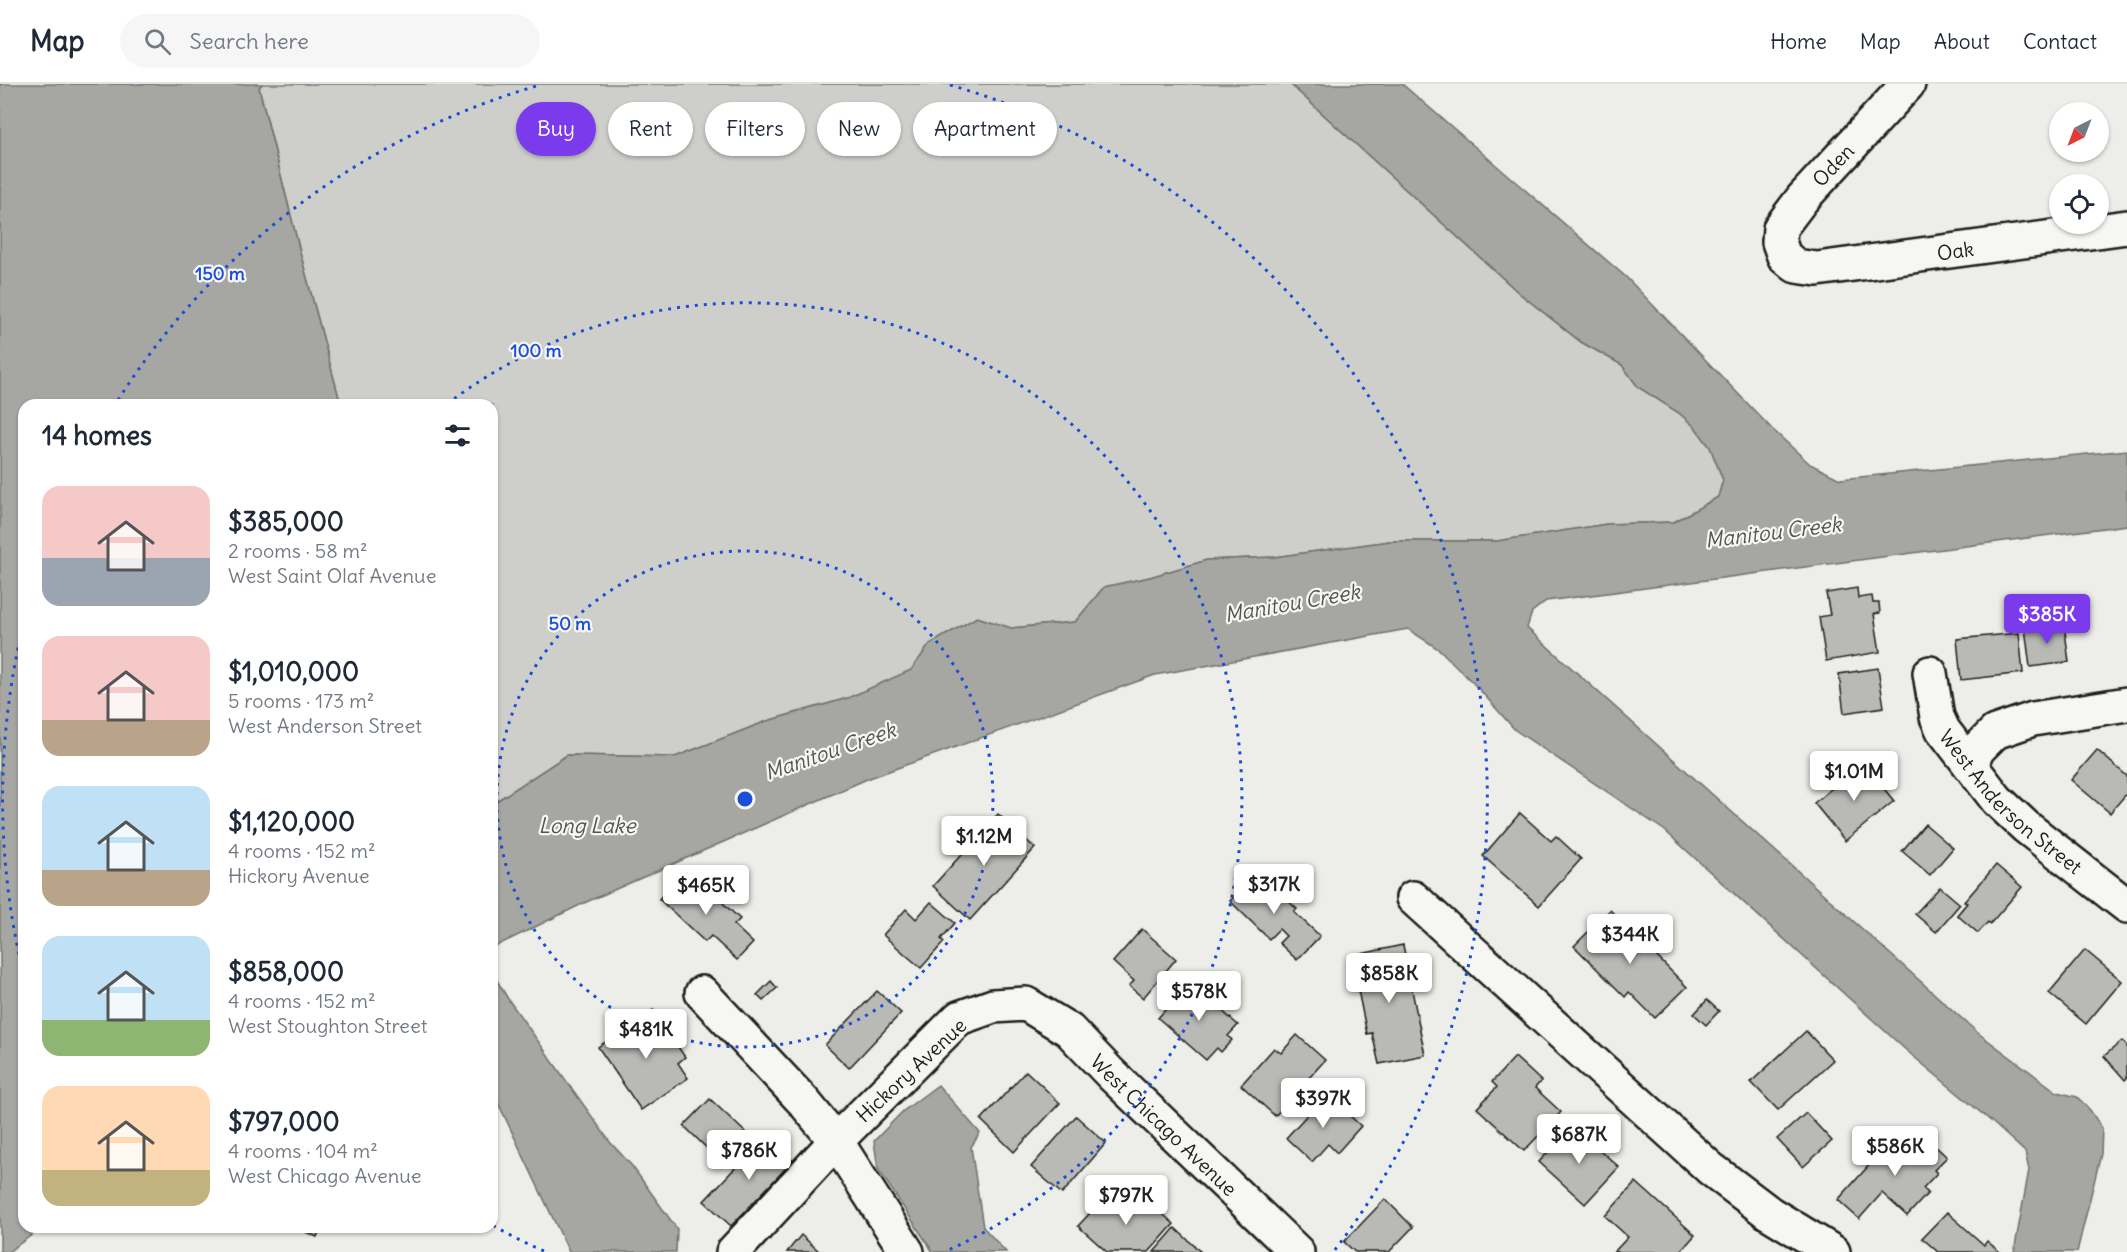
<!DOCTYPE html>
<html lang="en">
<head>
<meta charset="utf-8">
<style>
  body { margin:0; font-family:Delius,sans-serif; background:#f6f6f7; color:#1f2937; height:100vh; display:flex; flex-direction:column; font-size:22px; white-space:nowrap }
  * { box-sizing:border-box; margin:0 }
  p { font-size:20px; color:#747a83 }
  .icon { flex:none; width:33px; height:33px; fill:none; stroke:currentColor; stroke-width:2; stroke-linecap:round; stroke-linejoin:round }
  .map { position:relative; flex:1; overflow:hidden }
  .sheet { position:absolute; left:18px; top:315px; width:480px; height:834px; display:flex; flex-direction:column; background:#fff; border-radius:18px; box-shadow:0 2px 4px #0004 }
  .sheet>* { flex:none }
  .banner { position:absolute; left:516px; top:18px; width:570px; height:54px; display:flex; gap:12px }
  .needle { width:39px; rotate:222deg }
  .tools { position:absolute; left:2049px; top:18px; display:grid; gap:12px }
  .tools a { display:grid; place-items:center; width:60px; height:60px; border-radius:50%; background:#fff; box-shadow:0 2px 4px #0004; font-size:30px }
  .price { position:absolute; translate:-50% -51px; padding:0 14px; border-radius:6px; background:#fff; color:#222; font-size:20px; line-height:39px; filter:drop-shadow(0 2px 3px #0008) }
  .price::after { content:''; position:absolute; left:50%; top:36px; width:18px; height:14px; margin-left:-9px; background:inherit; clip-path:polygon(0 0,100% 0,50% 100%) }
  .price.selected { background:#7c3aed; color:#fff }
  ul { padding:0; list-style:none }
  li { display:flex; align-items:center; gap:18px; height:150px; padding:0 24px }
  li span { display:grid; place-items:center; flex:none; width:168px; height:120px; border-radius:18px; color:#555 }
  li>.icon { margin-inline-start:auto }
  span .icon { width:72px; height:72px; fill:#fffc; stroke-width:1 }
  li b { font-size:26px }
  h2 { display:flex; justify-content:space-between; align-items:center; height:72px; padding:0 24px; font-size:26px }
  .pill { padding:0 21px; border-radius:27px; background:#fff; box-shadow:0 2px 4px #0004; font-size:21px; line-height:54px }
  .pill.selected { background:#7c3aed; color:#fff }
  header { display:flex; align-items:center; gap:36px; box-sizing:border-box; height:84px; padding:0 30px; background:#fff; border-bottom:2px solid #e0e1e3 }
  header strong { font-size:28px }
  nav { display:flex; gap:33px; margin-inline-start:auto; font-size:21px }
  .search { width:420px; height:54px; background:#f6f6f7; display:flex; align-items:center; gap:15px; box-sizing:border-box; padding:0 21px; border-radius:33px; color:#747a83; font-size:22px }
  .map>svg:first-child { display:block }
  .green { fill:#cececb; stroke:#757574; stroke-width:1.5 }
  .water { fill:#a6a6a3; stroke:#6f6f6d; stroke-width:1.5 }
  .building { fill:#b9b9b6; stroke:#1c1c1c; stroke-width:1.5 }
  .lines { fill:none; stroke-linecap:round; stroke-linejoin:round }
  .street-casing { stroke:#1c1c1c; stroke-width:38 }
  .street { stroke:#f6f6f2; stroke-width:33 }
  .ring { fill:none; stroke:#1d4ed8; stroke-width:3; stroke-dasharray:3 6 }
  .labels { text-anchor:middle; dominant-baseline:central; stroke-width:4.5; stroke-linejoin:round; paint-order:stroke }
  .street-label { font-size:20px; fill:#1c1c1c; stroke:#f6f6f2 }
  .water-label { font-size:21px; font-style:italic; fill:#535352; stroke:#f6f6f2 }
  .centre { fill:#1d4ed8; stroke:#f6f6f2; stroke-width:3 }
  .ring-label { font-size:18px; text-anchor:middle; font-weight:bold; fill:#1d4ed8; stroke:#f6f6f2; stroke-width:4.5; stroke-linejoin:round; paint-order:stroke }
</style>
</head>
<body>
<header>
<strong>Map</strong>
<div class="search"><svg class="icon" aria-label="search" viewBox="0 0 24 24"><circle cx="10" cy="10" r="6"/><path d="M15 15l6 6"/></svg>Search here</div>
<nav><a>Home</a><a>Map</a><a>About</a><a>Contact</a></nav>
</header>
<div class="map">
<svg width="2127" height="1168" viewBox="0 0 2127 1168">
  <rect width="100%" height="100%" fill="#edede9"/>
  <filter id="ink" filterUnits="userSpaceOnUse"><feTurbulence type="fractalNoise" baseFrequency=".0167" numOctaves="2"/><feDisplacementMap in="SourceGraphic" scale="12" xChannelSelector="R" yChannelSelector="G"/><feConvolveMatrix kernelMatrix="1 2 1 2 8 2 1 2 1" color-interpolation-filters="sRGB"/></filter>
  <g filter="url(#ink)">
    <polygon class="green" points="262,0 1290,0 1519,209 1581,258 1622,281 1638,303 1679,329 1695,343 1710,363 1723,396 1718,413 1674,438 1607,440 1497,457 1390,457 1274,473 1207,476 1150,493 1104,503 1075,538 1011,544 977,533 930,560 912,586 848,614 767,637 675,673 567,671 492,720 492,321 341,321 300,168 259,3"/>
    <g class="water">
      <polygon points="0,0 262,0 259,4 300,168 341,321 24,321 24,1143 43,1143 8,1168 0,1168"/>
      <polygon points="1290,0 1402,0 1626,193 1772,345 1810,380 1840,395 2127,366 2127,441 1546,517 1532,528 1527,544 1978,949 2057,1008 2077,1013 2090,1026 2102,1044 2101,1070 2077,1168 2014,1168 2029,1086 2025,1068 1992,1038 1907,967 1664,746 1515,646 1479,605 1440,566 1408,545 1155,591 867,695 584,819 492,864 492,720 567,671 675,673 767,637 848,614 911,586 930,560 977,533 1011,544 1075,538 1104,503 1150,493 1207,476 1274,473 1390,457 1497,457 1607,440 1674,438 1718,413 1723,396 1710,363 1695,343 1679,329 1638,303 1622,281 1581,258 1519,209"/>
      <polygon points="492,888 508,915 610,1058 632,1082 677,1145 676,1168 569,1168 492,1006"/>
      <polygon points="938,1001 980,1049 971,1063 983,1143 1006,1168 933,1168 878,1085 874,1057 903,1027"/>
    </g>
    <g class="building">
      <polygon points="1857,504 1858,514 1872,512 1873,519 1879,519 1880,529 1874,530 1880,568 1826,577 1819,533 1830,531 1826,509"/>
      <polygon points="2064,540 2069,578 2030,583 2025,544"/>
      <polygon points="2019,549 2023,589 1961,596 1957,555"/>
      <polygon points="1878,584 1884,623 1844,629 1839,590"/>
      <polygon points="2097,666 2127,692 2127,709 2110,729 2071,696"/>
      <polygon points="1863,679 1894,717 1845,757 1814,719"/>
      <polygon points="1520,729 1551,757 1556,752 1581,775 1539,822 1483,772"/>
      <polygon points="998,730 1035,764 970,836 933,802"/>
      <polygon points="1925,740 1953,764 1930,791 1902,767"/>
      <polygon points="1996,781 2022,803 1990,840 1988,838 1978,849 1957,831 1967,819 1964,818"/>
      <polygon points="1257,788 1297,825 1294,828 1320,852 1297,876 1279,859 1286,852 1279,845 1269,855 1230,817"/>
      <polygon points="683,789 705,810 709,806 740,835 734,841 753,859 737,876 711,852 705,858 659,815"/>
      <polygon points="1940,803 1960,820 1936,848 1915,830"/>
      <polygon points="931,818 955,839 941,855 944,858 921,884 883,851 906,825 916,835"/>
      <polygon points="1610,826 1687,903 1655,934 1629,908 1625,913 1574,862"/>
      <polygon points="1142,845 1176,875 1143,914 1129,902 1134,897 1113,878"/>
      <polygon points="1403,861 1425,971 1379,980 1372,949 1367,950 1351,872"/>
      <polygon points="2085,866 2122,897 2086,940 2049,909"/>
      <polygon points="771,897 777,904 763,917 757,911"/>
      <polygon points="1190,898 1238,941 1228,952 1232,956 1221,968 1217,964 1206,976 1158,934"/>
      <polygon points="877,907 901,929 849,984 825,961"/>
      <polygon points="1707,916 1719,927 1706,941 1694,930"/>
      <polygon points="653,926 685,973 678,979 688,994 641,1026 598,963"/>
      <polygon points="1806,947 1833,976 1778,1026 1751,998"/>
      <polygon points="1297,951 1325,976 1275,1032 1241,1001 1274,964 1281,969"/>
      <polygon points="2122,957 2127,962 2127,994 2125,996 2104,972"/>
      <polygon points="1515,973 1541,997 1535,1004 1561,1028 1524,1067 1477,1024 1497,1003 1492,998"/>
      <polygon points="1026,987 1060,1019 1014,1068 981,1036"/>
      <polygon points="1326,1010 1361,1042 1337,1069 1328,1060 1312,1078 1286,1054"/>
      <polygon points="710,1015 745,1048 719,1076 684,1042"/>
      <polygon points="1806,1029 1832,1057 1803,1083 1777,1055"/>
      <polygon points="1076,1032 1106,1059 1062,1110 1031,1083"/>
      <polygon points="1572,1041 1619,1083 1585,1120 1539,1078"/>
      <polygon points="1922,1050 1947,1073 1934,1086 1937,1089 1923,1104 1928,1109 1907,1132 1882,1109 1859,1135 1838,1116 1896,1051 1910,1064"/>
      <polygon points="766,1051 793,1077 731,1142 704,1117"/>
      <polygon points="1636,1098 1695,1151 1680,1168 1614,1168 1628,1153 1605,1132"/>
      <polygon points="1139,1109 1174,1140 1149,1168 1107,1168 1078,1142 1105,1113 1122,1128"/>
      <polygon points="1385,1115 1413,1143 1389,1168 1355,1168 1344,1158"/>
      <polygon points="1947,1128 1984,1161 1987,1157 2000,1168 1938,1168 1922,1154"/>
      <polygon points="294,1143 321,1143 317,1153"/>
      <polygon points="1175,1144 1201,1168 1154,1168"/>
      <polygon points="801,1151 820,1168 787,1168"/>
    </g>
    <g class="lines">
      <g class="street-casing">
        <g id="street">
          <path id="s1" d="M1908 0 1802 115 1780 144 1779 158 1784 172 1796 182 1817 185 2127 143"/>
          <path id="s2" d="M1930 589 1937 633 1943 646 1997 716 2026 743 2127 822"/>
          <polyline points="1970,681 1978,665 1995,648 2033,635 2127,620"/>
          <polyline points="1413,814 1711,1085 1769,1129 1833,1168"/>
          <polyline points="702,909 804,1018 836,1057 907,1168"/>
          <path id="s3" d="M733 1168 836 1057 959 934 993 922 1026 920 1069 946 1111 990 1297 1168"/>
        </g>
      </g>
      <use href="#street" class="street"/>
    </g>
  </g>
  <g class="ring">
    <circle cx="745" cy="715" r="248"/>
    <path d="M544 1167A495 495 0 0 1 494 1142M447 320A495 495 0 1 1 946 1167"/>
    <path d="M23 888A743 743 0 0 1 23 542M118 316A743 743 0 0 1 540 1M950 1A743 743 0 0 1 1334 1167"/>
  </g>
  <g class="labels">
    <g class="street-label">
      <text transform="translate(1833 81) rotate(-47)">Oden</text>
      <text stroke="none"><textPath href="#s1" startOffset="398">Oak</textPath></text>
      <text stroke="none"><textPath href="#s2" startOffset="158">West Anderson Street</textPath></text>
      <text transform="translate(911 986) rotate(-43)">Hickory Avenue</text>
      <text stroke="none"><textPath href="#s3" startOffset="579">West Chicago Avenue</textPath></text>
    </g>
    <g class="water-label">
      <text transform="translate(1773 448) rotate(-7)">Manitou Creek</text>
      <text transform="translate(1292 519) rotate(-10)">Manitou Creek</text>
      <text transform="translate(830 667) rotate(-19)">Manitou Creek</text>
      <text x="587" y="741">Long Lake</text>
    </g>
  </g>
  <circle cx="745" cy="715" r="9" class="centre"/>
  <g class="ring-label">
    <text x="220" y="196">150 m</text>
    <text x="536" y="273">100 m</text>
    <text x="570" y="546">50 m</text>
  </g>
</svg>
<div class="tools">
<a><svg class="needle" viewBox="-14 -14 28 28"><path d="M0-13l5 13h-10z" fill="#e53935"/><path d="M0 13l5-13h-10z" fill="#747a83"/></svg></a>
<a><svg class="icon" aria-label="locate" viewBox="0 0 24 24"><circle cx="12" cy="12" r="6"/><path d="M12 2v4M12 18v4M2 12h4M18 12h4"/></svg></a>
</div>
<b class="price selected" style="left:2047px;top:561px">$385K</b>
<b class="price" style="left:1854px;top:718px">$1.01M</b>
<b class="price" style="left:984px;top:783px">$1.12M</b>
<b class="price" style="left:1274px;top:831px">$317K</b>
<b class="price" style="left:706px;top:832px">$465K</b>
<b class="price" style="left:1630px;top:881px">$344K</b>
<b class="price" style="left:1389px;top:920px">$858K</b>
<b class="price" style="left:1199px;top:938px">$578K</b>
<b class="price" style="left:646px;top:976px">$481K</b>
<b class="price" style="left:1323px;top:1045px">$397K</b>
<b class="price" style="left:1579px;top:1081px">$687K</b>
<b class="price" style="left:1895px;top:1093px">$586K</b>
<b class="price" style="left:749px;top:1097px">$786K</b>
<b class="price" style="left:1126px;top:1142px">$797K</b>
<div class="banner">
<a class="pill selected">Buy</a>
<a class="pill">Rent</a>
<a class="pill">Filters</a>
<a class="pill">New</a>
<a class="pill">Apartment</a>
</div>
<section class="sheet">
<h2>14 homes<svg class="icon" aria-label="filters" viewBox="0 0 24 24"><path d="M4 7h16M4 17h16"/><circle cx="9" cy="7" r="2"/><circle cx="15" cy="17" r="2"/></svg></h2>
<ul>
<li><span style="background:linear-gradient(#f6c9c9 60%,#9aa5b1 0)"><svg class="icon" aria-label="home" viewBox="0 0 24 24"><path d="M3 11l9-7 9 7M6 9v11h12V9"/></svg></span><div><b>$385,000</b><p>2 rooms · 58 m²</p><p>West Saint Olaf Avenue</p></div></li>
<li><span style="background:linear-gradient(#f6c9c9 70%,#b9a48a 0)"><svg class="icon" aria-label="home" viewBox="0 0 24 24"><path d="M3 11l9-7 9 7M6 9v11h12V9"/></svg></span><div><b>$1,010,000</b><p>5 rooms · 173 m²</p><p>West Anderson Street</p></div></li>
<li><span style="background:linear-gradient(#bfe0f5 70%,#b9a48a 0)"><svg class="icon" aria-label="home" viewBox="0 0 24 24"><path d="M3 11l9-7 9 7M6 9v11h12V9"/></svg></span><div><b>$1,120,000</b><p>4 rooms · 152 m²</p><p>Hickory Avenue</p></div></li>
<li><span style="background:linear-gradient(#bfe0f5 70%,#8fb573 0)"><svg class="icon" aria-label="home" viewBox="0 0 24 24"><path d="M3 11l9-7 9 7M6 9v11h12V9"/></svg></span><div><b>$858,000</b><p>4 rooms · 152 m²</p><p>West Stoughton Street</p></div></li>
<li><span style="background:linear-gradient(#ffd9b3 70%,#c2b280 0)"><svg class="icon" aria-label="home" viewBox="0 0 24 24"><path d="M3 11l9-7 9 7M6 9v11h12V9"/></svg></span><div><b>$797,000</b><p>4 rooms · 104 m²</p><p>West Chicago Avenue</p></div></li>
</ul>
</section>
</div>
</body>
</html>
